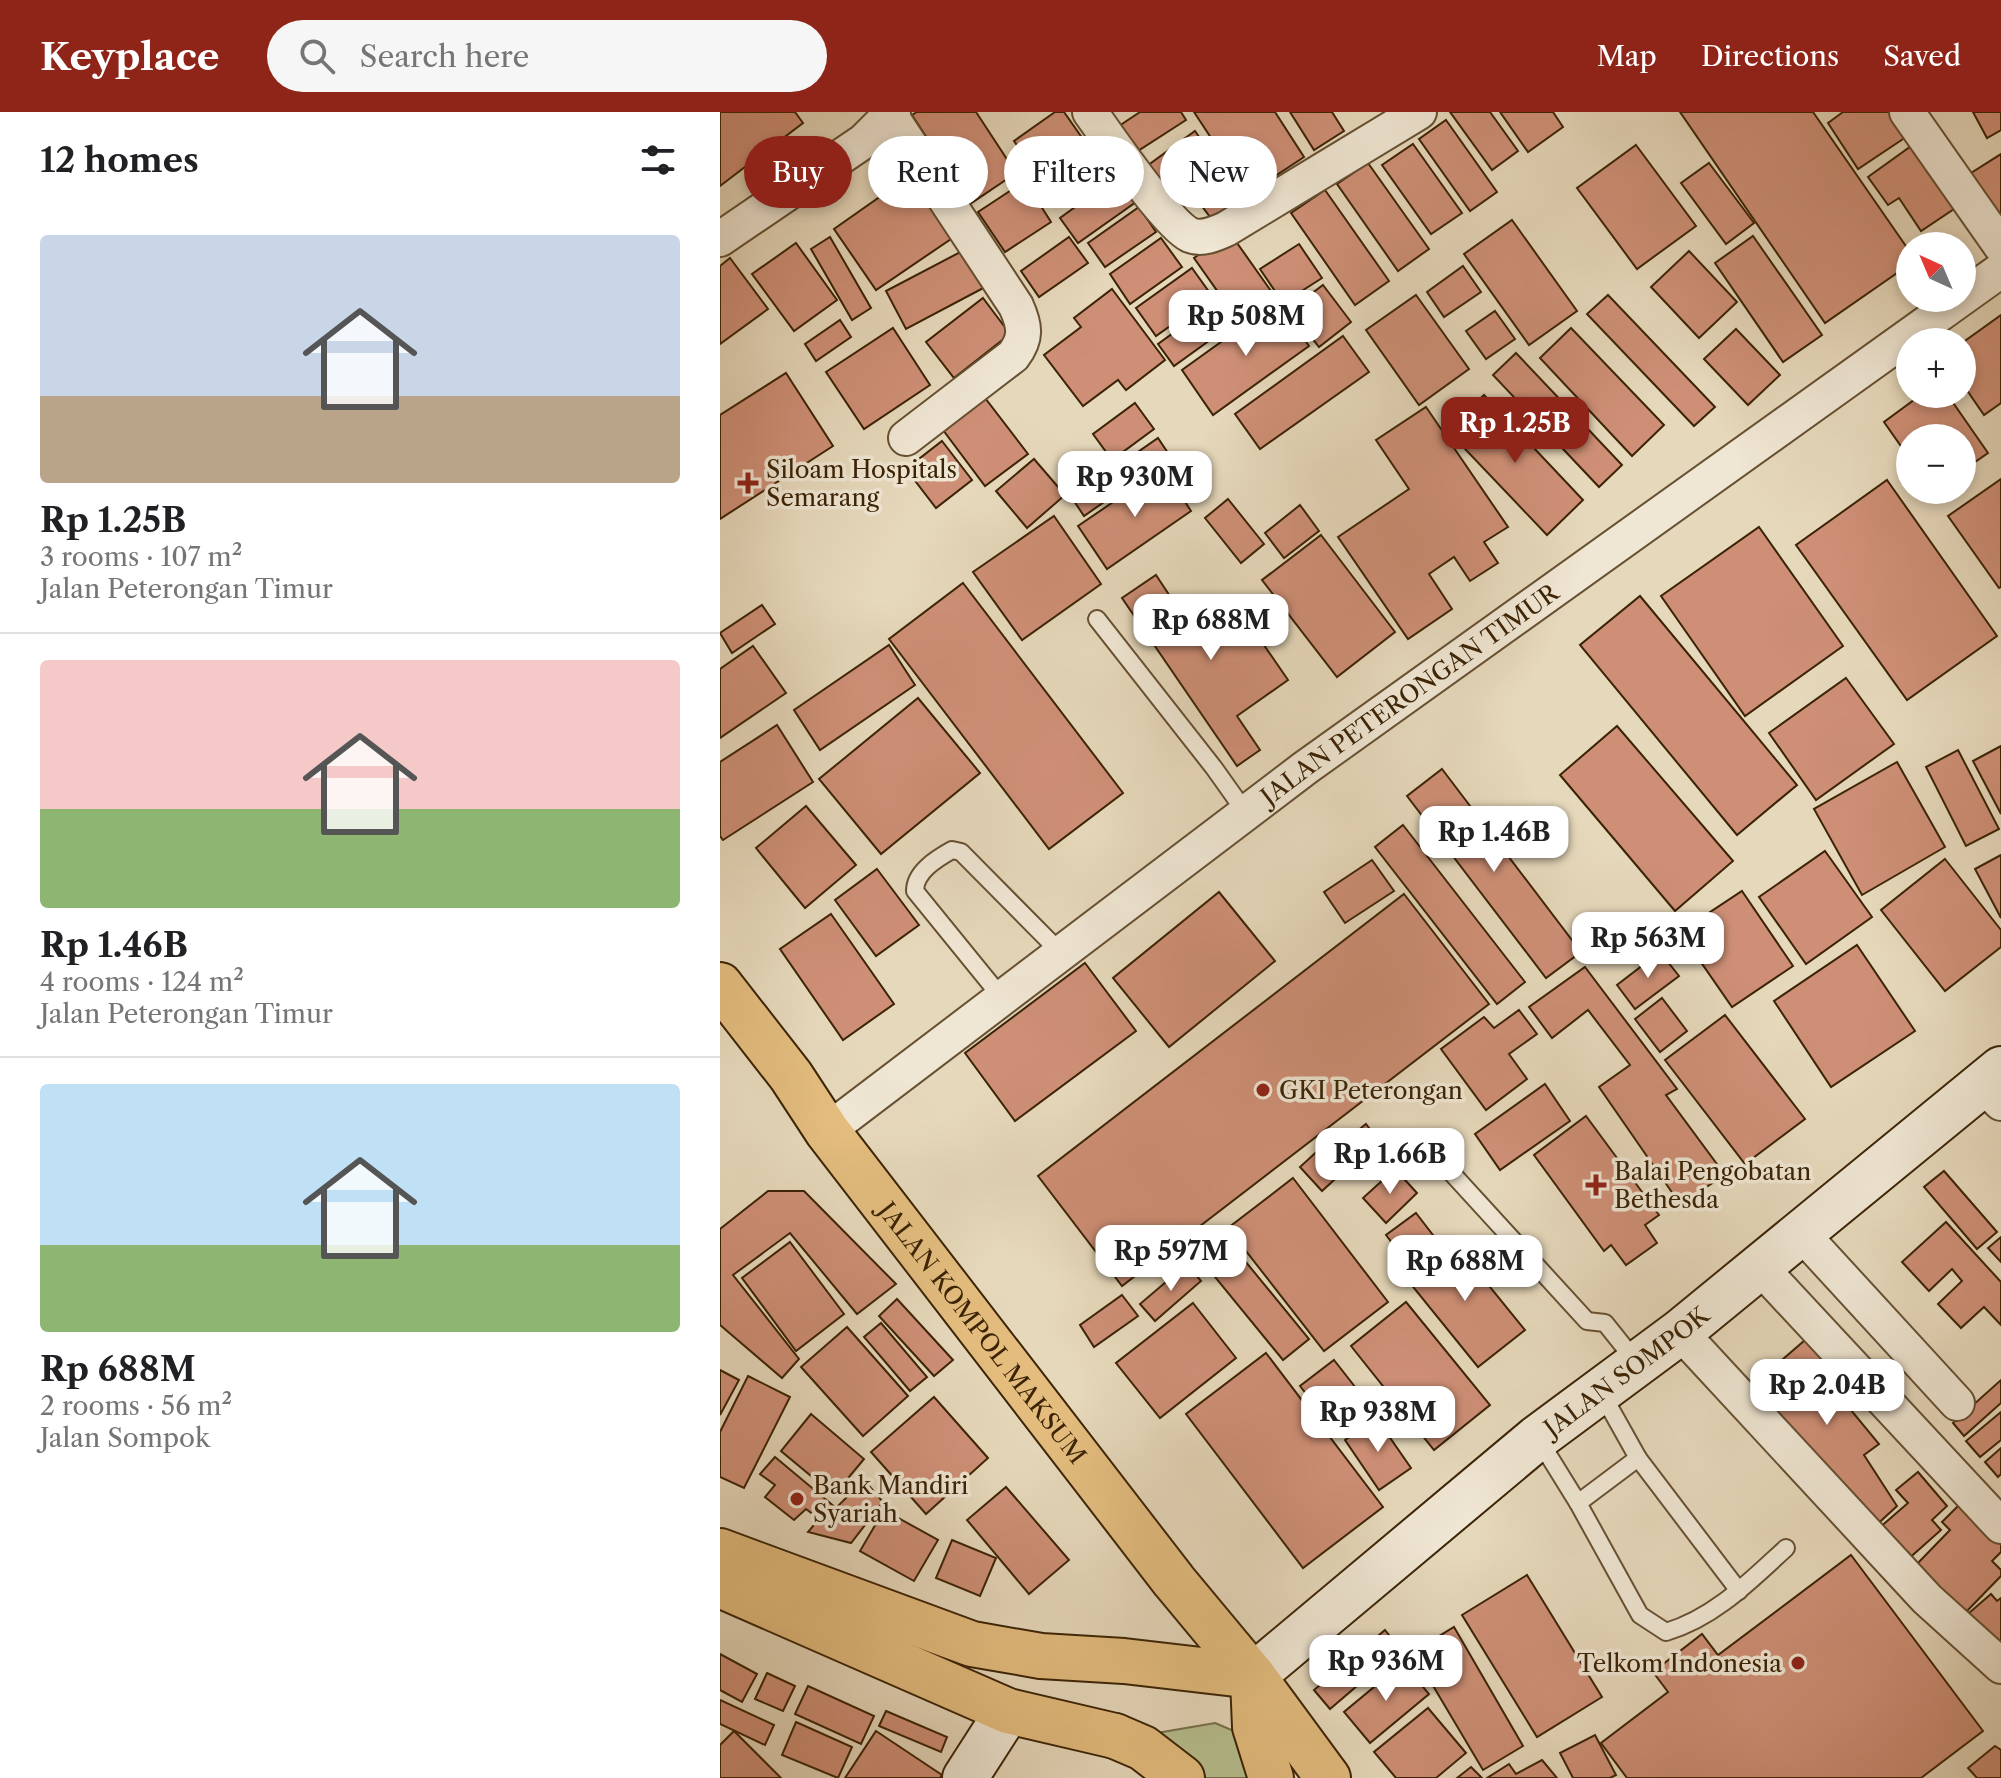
<!DOCTYPE html>
<html lang="en">
<head>
<meta charset="utf-8">
<style>
  body { margin:0; font-family:"Libre Caslon Text",serif; background:#f6f6f6; color:#202124; height:100vh; display:flex; flex-direction:column; font-size:30px; white-space:nowrap }
  * { box-sizing:border-box; margin:0 }
  p { font-size:26px; color:#757577 }
  .icon { flex:none; width:44px; height:44px; fill:none; stroke:currentColor; stroke-width:2; stroke-linecap:round; stroke-linejoin:round }
  .map { position:relative; flex:1; overflow:hidden }
  .sheet { display:flex; flex-direction:column; background:#fff; width:720px }
  .sheet>* { flex:none }
  .guide { position:absolute; left:24px; top:24px; width:760px; height:72px; display:flex; gap:16px }
  .needle { width:52px; rotate:316deg }
  .controls { position:absolute; left:1176px; top:120px; display:grid; gap:16px }
  .controls a { display:grid; place-items:center; width:80px; height:80px; border-radius:50%; background:#fff; box-shadow:0 4px 12px #0003; font-size:40px }
  .price { position:absolute; translate:-50% -68px; padding:0 18px; border-radius:16px; background:#fff; color:#222; font-size:26px; line-height:52px; filter:drop-shadow(0 2px 4px #0008) }
  .price::after { content:''; position:absolute; left:50%; top:48px; width:24px; height:18px; margin-left:-12px; background:inherit; clip-path:polygon(0 0,100% 0,50% 100%) }
  .price.selected { background:#8f2418; color:#fff }
  ul { padding:0; list-style:none }
  li { display:grid; align-content:center; gap:16px; height:424px; padding:0 40px }
  li+li { border-top:2px solid #e0e0e0 }
  li span { display:grid; place-items:center; height:248px; border-radius:8px; color:#555 }
  li>.icon { margin-inline-start:auto }
  span .icon { width:144px; height:144px; fill:#fffc; stroke-width:1 }
  li b { font-size:34px }
  h2 { display:flex; justify-content:space-between; align-items:center; height:96px; padding:0 40px; font-size:34px }
  .pill { padding:0 28px; border-radius:36px; background:#fff; box-shadow:0 4px 12px #0003; font-size:28px; line-height:72px }
  .pill.selected { background:#8f2418; color:#fff }
  header { display:flex; align-items:center; gap:48px; box-sizing:border-box; height:112px; padding:0 40px; background:#8f2418; color:#fff }
  header strong { font-size:38px }
  nav { display:flex; gap:44px; margin-inline-start:auto; font-size:28px }
  .search { width:560px; height:72px; background:#f6f6f6; display:flex; align-items:center; gap:20px; box-sizing:border-box; padding:0 28px; border-radius:44px; color:#757577; font-size:30px }
  main { display:flex; flex:1; min-height:0 }
  .map>svg:first-child { display:block }
  .green { fill:#b6be8f; stroke:#78704a; stroke-width:2 }
  .building { fill:#ce8f76; stroke:#3b2305; stroke-width:2 }
  .lines { fill:none; stroke-linecap:round; stroke-linejoin:round }
  .lane-casing { stroke:#665032; stroke-width:20 }
  .street-casing { stroke:#665032; stroke-width:38 }
  .secondary-casing { stroke:#3b2305; stroke-width:48 }
  .primary-casing { stroke:#3b2305; stroke-width:48 }
  .highway-casing { stroke:#3b2305; stroke-width:48 }
  .lane { stroke:#efe6d3; stroke-width:16 }
  .street { stroke:#efe6d3; stroke-width:34 }
  .secondary { stroke:#efe6d3; stroke-width:44 }
  .primary { stroke:#e3bc7e; stroke-width:44 }
  .highway { stroke:#e3bc7e; stroke-width:44 }
  .poi-dot { fill:#8f2418; stroke:#efe6d3; stroke-width:3 }
  .labels { text-anchor:middle; dominant-baseline:central; stroke-width:7; stroke-linejoin:round; paint-order:stroke }
  .poi-label { font-size:24px; fill:#3b2305; stroke:#efe6d3; text-anchor:start }
  .street-label { font-size:24px; fill:#3b2305; stroke:#efe6d3 }
</style>
</head>
<body>
<header>
<strong>Keyplace</strong>
<div class="search"><svg class="icon" aria-label="search" viewBox="0 0 24 24"><circle cx="10" cy="10" r="6"/><path d="M15 15l6 6"/></svg>Search here</div>
<nav><a>Map</a><a>Directions</a><a>Saved</a></nav>
</header>
<main>
<section class="sheet">
<h2>12 homes<svg class="icon" aria-label="filters" viewBox="0 0 24 24"><path d="M4 7h16M4 17h16"/><circle cx="9" cy="7" r="2"/><circle cx="15" cy="17" r="2"/></svg></h2>
<ul>
<li><span style="background:linear-gradient(#c9d6e8 65%,#b9a48a 0)"><svg class="icon" aria-label="home" viewBox="0 0 24 24"><path d="M3 11l9-7 9 7M6 9v11h12V9"/></svg></span><div><b>Rp 1.25B</b><p>3 rooms · 107 m²</p><p>Jalan Peterongan Timur</p></div></li>
<li><span style="background:linear-gradient(#f6c9c9 60%,#8fb573 0)"><svg class="icon" aria-label="home" viewBox="0 0 24 24"><path d="M3 11l9-7 9 7M6 9v11h12V9"/></svg></span><div><b>Rp 1.46B</b><p>4 rooms · 124 m²</p><p>Jalan Peterongan Timur</p></div></li>
<li><span style="background:linear-gradient(#bfe0f5 65%,#8fb573 0)"><svg class="icon" aria-label="home" viewBox="0 0 24 24"><path d="M3 11l9-7 9 7M6 9v11h12V9"/></svg></span><div><b>Rp 688M</b><p>2 rooms · 56 m²</p><p>Jalan Sompok</p></div></li>
</ul>
</section>
<div class="map">
<svg width="1281" height="1666" viewBox="0 0 1281 1666">
  <rect width="100%" height="100%" fill="#e6d8bb"/>
  <filter id="stains"><feTurbulence type="fractalNoise" baseFrequency=".0025" numOctaves="4"/><feColorMatrix values="0 0 0 0 .2 0 0 0 0 .09 0 0 0 0 .02 0 0 0 .5 -.17"/></filter>
  <radialGradient id="worn" r=".72"><stop offset=".6" stop-color="#630" stop-opacity="0"/><stop offset="1" stop-color="#630" stop-opacity=".3"/></radialGradient>
  <polygon class="green" points="495,1611 514,1619 534,1666 484,1666 434,1629 437,1621"/>
  <g class="building">
    <polygon points="0,0 75,0 83,11 0,74"/>
    <polygon points="197,0 256,0 296,61 250,92 192,3"/>
    <polygon points="335,0 344,0 386,60 339,93 294,29"/>
    <polygon points="420,0 461,0 466,8 410,44 393,18"/>
    <polygon points="474,0 555,0 584,45 528,82"/>
    <polygon points="570,0 612,0 624,19 594,38"/>
    <polygon points="730,0 770,0 798,39 772,58"/>
    <polygon points="780,0 833,0 843,15 808,40"/>
    <polygon points="960,0 1093,0 1190,140 1190,152 1105,211"/>
    <polygon points="1123,0 1169,0 1186,25 1138,57 1108,11"/>
    <polygon points="1253,0 1281,0 1281,18 1267,26"/>
    <polygon points="726,8 777,80 750,99 699,27"/>
    <polygon points="475,19 495,48 447,82 427,54"/>
    <polygon points="693,32 742,101 711,122 662,53"/>
    <polygon points="1194,32 1237,95 1201,119 1179,86 1168,93 1148,65"/>
    <polygon points="916,33 976,114 917,157 857,76"/>
    <polygon points="1281,42 1281,106 1251,61"/>
    <polygon points="648,51 709,137 678,159 617,72"/>
    <polygon points="989,51 1034,111 1006,132 961,71"/>
    <polygon points="501,55 524,85 493,109 470,78"/>
    <polygon points="191,63 234,125 156,178 114,117"/>
    <polygon points="398,64 416,90 358,131 340,106"/>
    <polygon points="305,69 331,110 285,140 258,100"/>
    <polygon points="605,78 669,169 635,193 571,101"/>
    <polygon points="419,95 436,120 385,155 368,131"/>
    <polygon points="792,108 857,199 809,233 744,142"/>
    <polygon points="510,121 551,179 515,204 474,146"/>
    <polygon points="1033,124 1102,223 1063,250 995,151"/>
    <polygon points="110,125 151,196 132,208 91,137"/>
    <polygon points="349,125 368,151 319,185 301,159"/>
    <polygon points="441,126 462,155 410,192 390,162"/>
    <polygon points="76,131 117,188 74,219 32,162"/>
    <polygon points="579,132 602,166 563,191 540,157"/>
    <polygon points="248,136 269,173 186,217 166,179"/>
    <polygon points="969,139 1017,190 979,226 931,175"/>
    <polygon points="10,146 48,197 0,232 0,154"/>
    <polygon points="743,154 761,180 724,205 707,180"/>
    <polygon points="472,156 492,184 436,224 416,196"/>
    <polygon points="603,173 631,210 599,235 570,198"/>
    <polygon points="392,177 445,248 406,278 398,268 363,294 324,243 361,215 354,206"/>
    <polygon points="696,183 749,257 699,293 646,218"/>
    <polygon points="888,183 995,295 974,314 867,202"/>
    <polygon points="263,186 290,222 234,266 206,230"/>
    <polygon points="558,189 589,234 493,303 462,258"/>
    <polygon points="775,199 795,227 766,247 746,219"/>
    <polygon points="481,201 497,223 454,254 438,232"/>
    <polygon points="1281,203 1281,291 1264,303 1242,271 1242,231"/>
    <polygon points="120,208 131,225 96,249 85,232"/>
    <polygon points="173,216 210,273 144,317 106,260"/>
    <polygon points="851,216 944,313 912,344 820,246"/>
    <polygon points="1016,217 1060,263 1028,293 984,247"/>
    <polygon points="623,224 649,260 540,337 515,302"/>
    <polygon points="796,241 902,353 879,375 773,263"/>
    <polygon points="66,261 113,334 0,407 0,303"/>
    <polygon points="262,282 308,342 265,374 220,314"/>
    <polygon points="1202,282 1227,282 1268,341 1242,359 1242,326 1190,326 1190,347 1164,310"/>
    <polygon points="764,283 863,388 827,423 727,318"/>
    <polygon points="415,291 434,317 392,348 373,322"/>
    <polygon points="706,295 788,415 764,430 778,451 750,469 734,445 709,462 732,497 688,527 618,425 689,377 656,328"/>
    <polygon points="438,326 450,344 364,404 352,386"/>
    <polygon points="222,329 252,368 216,396 186,357"/>
    <polygon points="314,347 345,383 307,416 276,379"/>
    <polygon points="443,356 471,399 387,457 358,414"/>
    <polygon points="1281,367 1281,475 1279,476 1228,404"/>
    <polygon points="1167,368 1277,524 1187,588 1076,433"/>
    <polygon points="508,387 544,432 521,451 485,406"/>
    <polygon points="580,393 599,419 564,446 545,421"/>
    <polygon points="334,404 381,472 302,528 253,460"/>
    <polygon points="1039,415 1123,534 1025,604 941,484"/>
    <polygon points="601,423 675,520 617,565 542,468"/>
    <polygon points="436,463 471,516 513,488 568,568 517,604 540,638 517,654 402,486"/>
    <polygon points="243,471 403,681 329,737 169,527"/>
    <polygon points="920,484 1077,673 1017,723 860,533"/>
    <polygon points="42,493 55,512 12,541 0,521"/>
    <polygon points="169,533 195,573 100,638 74,598"/>
    <polygon points="33,534 66,581 0,626 0,557"/>
    <polygon points="1126,566 1174,632 1096,688 1049,621"/>
    <polygon points="198,586 260,661 161,742 99,667"/>
    <polygon points="57,613 93,670 3,728 0,724 0,650"/>
    <polygon points="897,614 1013,749 955,799 840,663"/>
    <polygon points="1281,634 1281,702 1253,649"/>
    <polygon points="1238,638 1279,717 1246,734 1206,655"/>
    <polygon points="1177,650 1225,735 1142,783 1094,697"/>
    <polygon points="722,657 861,840 826,866 687,684"/>
    <polygon points="86,694 136,753 85,796 36,736"/>
    <polygon points="683,713 805,870 777,892 655,735"/>
    <polygon points="1105,739 1152,805 1086,852 1039,785"/>
    <polygon points="1281,743 1281,806 1255,757"/>
    <polygon points="1225,747 1281,818 1281,835 1225,879 1161,798"/>
    <polygon points="652,748 674,779 625,811 604,780"/>
    <polygon points="157,757 199,813 156,844 115,788"/>
    <polygon points="1022,779 1073,854 1012,895 960,820"/>
    <polygon points="499,780 555,849 449,935 393,866"/>
    <polygon points="684,782 769,892 402,1174 318,1064"/>
    <polygon points="111,802 174,892 123,928 60,837"/>
    <polygon points="1137,833 1195,919 1111,975 1054,889"/>
    <polygon points="940,840 959,864 915,897 897,873"/>
    <polygon points="365,851 416,919 295,1009 245,941"/>
    <polygon points="865,855 957,977 946,983 1005,1063 960,1092 879,975 910,953 868,898 832,926 809,895"/>
    <polygon points="942,886 967,919 940,940 915,907"/>
    <polygon points="799,898 817,922 789,942 807,967 766,998 721,937 764,905 774,916"/>
    <polygon points="1005,903 1085,1007 1025,1052 945,948"/>
    <polygon points="825,972 850,1009 780,1058 755,1022"/>
    <polygon points="866,1004 939,1103 925,1113 937,1131 906,1153 891,1133 884,1139 814,1043"/>
    <polygon points="646,1012 672,1046 655,1059 630,1025"/>
    <polygon points="615,1023 637,1047 602,1079 580,1055"/>
    <polygon points="675,1057 697,1081 666,1111 643,1086"/>
    <polygon points="1224,1059 1277,1120 1257,1137 1204,1075"/>
    <polygon points="573,1066 668,1190 604,1239 508,1116"/>
    <polygon points="48,1079 84,1079 176,1172 137,1202 70,1121 13,1163 79,1247 62,1266 0,1213 0,1117"/>
    <polygon points="696,1101 716,1127 686,1149 666,1123"/>
    <polygon points="1226,1110 1281,1170 1281,1213 1264,1195 1241,1216 1218,1192 1242,1169 1232,1157 1209,1179 1182,1150"/>
    <polygon points="1281,1125 1281,1150 1268,1136"/>
    <polygon points="507,1127 589,1227 563,1248 482,1149"/>
    <polygon points="731,1127 805,1218 758,1255 685,1165"/>
    <polygon points="70,1130 124,1202 76,1239 22,1166"/>
    <polygon points="467,1152 481,1169 435,1209 420,1192"/>
    <polygon points="402,1183 418,1204 374,1235 360,1213"/>
    <polygon points="177,1187 233,1248 214,1264 159,1204"/>
    <polygon points="686,1190 770,1293 714,1338 631,1234"/>
    <polygon points="473,1191 516,1246 440,1306 396,1251"/>
    <polygon points="161,1211 207,1265 190,1279 144,1225"/>
    <polygon points="127,1215 188,1284 143,1324 81,1255"/>
    <polygon points="1092,1222 1111,1246 1097,1257 1159,1332 1144,1343 1177,1394 1150,1419 1116,1367 1033,1273"/>
    <polygon points="546,1241 663,1395 583,1456 466,1302"/>
    <polygon points="614,1248 650,1294 617,1321 580,1274"/>
    <polygon points="0,1258 19,1268 0,1303"/>
    <polygon points="28,1264 70,1285 24,1376 0,1365 0,1320"/>
    <polygon points="1281,1268 1281,1291 1244,1324 1233,1311"/>
    <polygon points="214,1285 268,1346 206,1402 151,1340"/>
    <polygon points="1281,1300 1281,1328 1260,1345 1246,1329"/>
    <polygon points="91,1302 144,1347 114,1383 61,1339"/>
    <polygon points="657,1307 691,1356 659,1378 625,1328"/>
    <polygon points="1281,1336 1281,1362 1278,1365 1265,1350"/>
    <polygon points="55,1345 116,1396 144,1368 163,1390 131,1431 88,1420 99,1407 86,1397 74,1408 45,1385 55,1373 40,1362"/>
    <polygon points="1198,1360 1227,1394 1212,1408 1221,1418 1186,1449 1158,1417 1188,1391 1176,1378"/>
    <polygon points="286,1375 349,1448 309,1482 247,1408"/>
    <polygon points="1245,1387 1281,1424 1281,1440 1272,1449 1281,1458 1281,1464 1245,1501 1196,1453 1230,1418 1222,1410"/>
    <polygon points="164,1398 218,1428 194,1469 140,1439"/>
    <polygon points="232,1428 276,1446 260,1484 216,1466"/>
    <polygon points="1131,1443 1263,1619 1201,1666 907,1666 881,1631 948,1580 933,1560 982,1522 998,1543"/>
    <polygon points="807,1463 882,1585 817,1625 742,1503"/>
    <polygon points="1271,1482 1277,1489 1281,1486 1281,1538 1249,1501"/>
    <polygon points="734,1515 803,1634 763,1658 693,1540"/>
    <polygon points="665,1518 680,1537 610,1597 594,1578"/>
    <polygon points="0,1542 37,1562 22,1590 0,1578"/>
    <polygon points="683,1551 709,1582 650,1631 624,1600"/>
    <polygon points="47,1561 75,1574 63,1599 35,1587"/>
    <polygon points="88,1574 154,1604 141,1632 75,1602"/>
    <polygon points="0,1588 54,1613 45,1633 0,1612"/>
    <polygon points="708,1596 746,1641 716,1666 676,1666 654,1640"/>
    <polygon points="166,1599 227,1625 221,1640 159,1614"/>
    <polygon points="76,1610 132,1635 118,1666 62,1643"/>
    <polygon points="14,1619 61,1666 0,1666 0,1633"/>
    <polygon points="156,1619 222,1663 220,1666 125,1666"/>
    <polygon points="875,1623 896,1663 890,1666 853,1666 840,1641"/>
    <polygon points="1275,1634 1281,1638 1281,1666 1257,1666 1248,1656"/>
    <polygon points="822,1648 837,1666 767,1666 789,1652 796,1662"/>
    <polygon points="751,1655 762,1666 737,1666"/>
  </g>
  <g class="lines">
    <g class="lane-casing">
      <g id="lane">
        <polyline points="377,507 494,656 526,701"/>
        <path d="M282 886 195 779C195 760 216 747 232 738L241 740 341 841"/>
        <polyline points="717,1045 867,1209 885,1211 917,1251"/>
        <polyline points="819,1328 858,1391 918,1346 881,1280"/>
        <polyline points="918,1346 1019,1479"/>
        <path d="M858 1391 920 1503 946 1520C994 1506 1030 1469 1066 1436"/>
      </g>
    </g>
    <g class="street-casing">
      <g id="street">
        <path d="M370 0C388 25 447 112 470 123 482 128 495 122 506 117L699 0"/>
        <polyline points="1187,0 1281,134"/>
        <path d="M170 3 296 194C305 214 307 226 293 244L186 326"/>
        <polyline points="0,127 144,29 173,0"/>
        <polyline points="1261,971 1281,991"/>
        <path id="s1" d="M107 1019 585 656 1281 158"/>
        <polyline points="1081,1121 1237,1291"/>
        <polyline points="1040,1155 1281,1414"/>
        <polyline points="960,1220 1207,1487 1281,1554"/>
      </g>
    </g>
    <g class="secondary-casing">
      <g id="secondary">
        <path id="s2" d="M533 1564 817 1326 960 1220 1281 957"/>
        <polyline points="245,1666 288,1599"/>
      </g>
    </g>
    <g class="primary-casing">
      <polyline id="primary" points="0,1473 288,1599 395,1624"/>
    </g>
    <g class="highway-casing">
      <g id="highway">
        <path id="s3" d="M0 873 71 964 107 1019 454 1469 533 1564 608 1666"/>
        <polyline points="0,1439 252,1532 321,1544 404,1549 533,1564"/>
        <polyline points="533,1567 535,1615 551,1666"/>
        <polyline points="395,1624 423,1636 462,1666"/>
      </g>
    </g>
    <use href="#lane" class="lane"/>
    <use href="#street" class="street"/>
    <use href="#secondary" class="secondary"/>
    <use href="#primary" class="primary"/>
    <use href="#highway" class="highway"/>
  </g>
  <g class="poi-dot">
    <path d="M24 359h8v8h8v8h-8v8h-8v-8h-8v-8h8z"/>
    <circle cx="543" cy="978" r="8"/>
    <path d="M872 1061h8v8h8v8h-8v8h-8v-8h-8v-8h8z"/>
    <circle cx="77" cy="1387" r="8"/>
    <circle cx="1078" cy="1551" r="8"/>
  </g>
  <g class="labels">
    <g class="poi-label">
      <text x="46" y="357">Siloam Hospitals<tspan x="46" dy="28">Semarang</tspan></text>
      <text x="559" y="978">GKI Peterongan</text>
      <text x="894" y="1059">Balai Pengobatan<tspan x="894" dy="28">Bethesda</tspan></text>
      <text x="93" y="1373">Bank Mandiri<tspan x="93" dy="28">Syariah</tspan></text>
      <text x="1062" y="1551" text-anchor="end">Telkom Indonesia</text>
    </g>
    <g class="street-label">
      <text stroke="none"><textPath href="#s1" startOffset="728">JALAN PETERONGAN TIMUR</textPath></text>
      <text stroke="none"><textPath href="#s3" startOffset="436">JALAN KOMPOL MAKSUM</textPath></text>
      <text stroke="none"><textPath href="#s2" startOffset="482">JALAN SOMPOK</textPath></text>
    </g>
  </g>
  <rect width="100%" height="100%" filter="url(#stains)"/>
  <rect width="100%" height="100%" fill="url(#worn)"/>
</svg>
<div class="controls">
<a><svg class="needle" viewBox="-14 -14 28 28"><path d="M0-13l5 13h-10z" fill="#e53935"/><path d="M0 13l5-13h-10z" fill="#757577"/></svg></a>
<a>+</a>
<a>−</a>
</div>
<b class="price" style="left:526px;top:246px">Rp 508M</b>
<b class="price selected" style="left:795px;top:353px">Rp 1.25B</b>
<b class="price" style="left:415px;top:407px">Rp 930M</b>
<b class="price" style="left:491px;top:550px">Rp 688M</b>
<b class="price" style="left:774px;top:762px">Rp 1.46B</b>
<b class="price" style="left:928px;top:868px">Rp 563M</b>
<b class="price" style="left:670px;top:1084px">Rp 1.66B</b>
<b class="price" style="left:451px;top:1181px">Rp 597M</b>
<b class="price" style="left:745px;top:1191px">Rp 688M</b>
<b class="price" style="left:1107px;top:1315px">Rp 2.04B</b>
<b class="price" style="left:658px;top:1342px">Rp 938M</b>
<b class="price" style="left:666px;top:1591px">Rp 936M</b>
<div class="guide">
<a class="pill selected">Buy</a>
<a class="pill">Rent</a>
<a class="pill">Filters</a>
<a class="pill">New</a>
</div>
</div>
</main>
</body>
</html>
